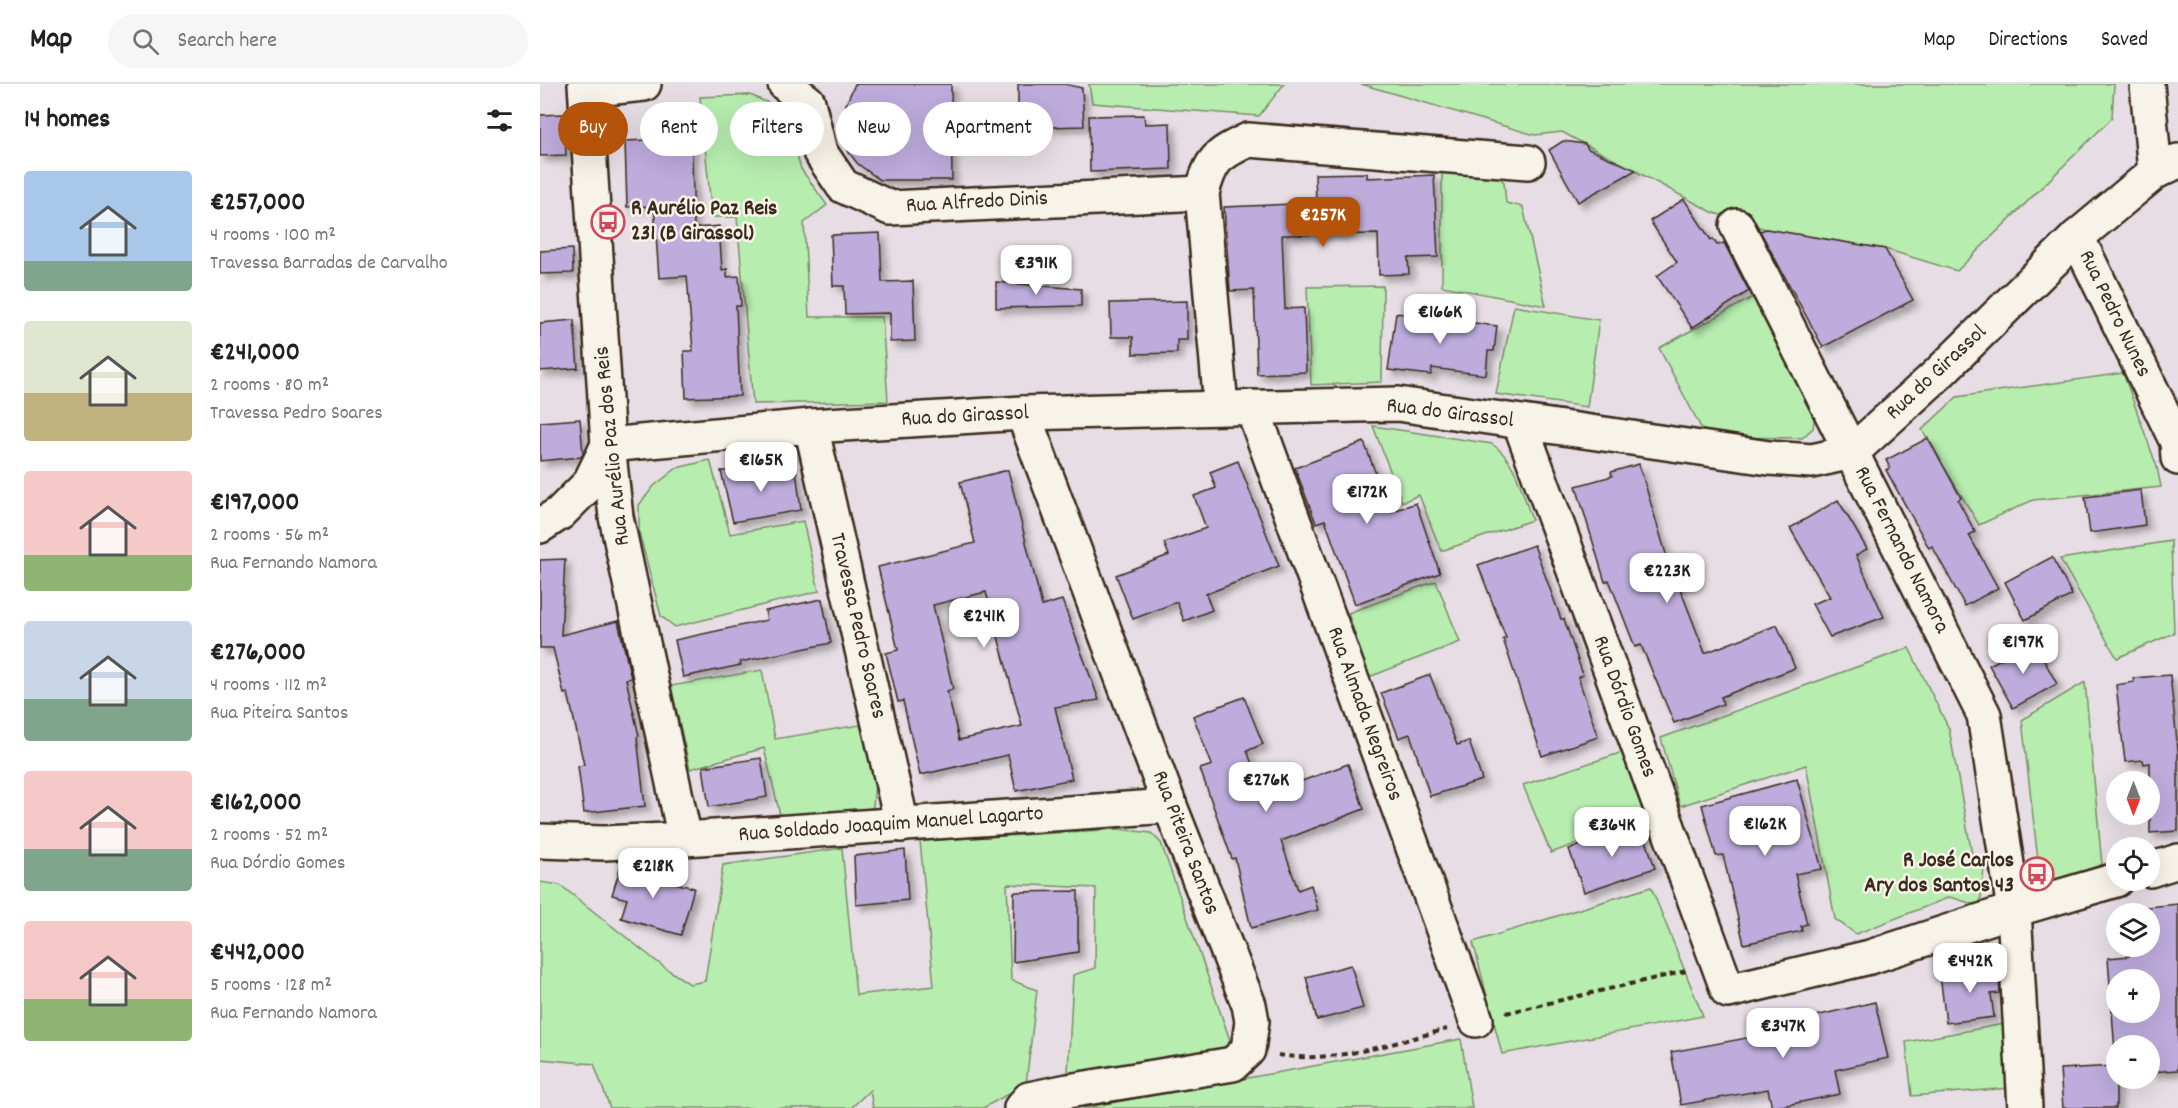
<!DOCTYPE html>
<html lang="en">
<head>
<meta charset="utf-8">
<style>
  body { margin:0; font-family:Dekko,sans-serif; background:#f6f6f6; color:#222; height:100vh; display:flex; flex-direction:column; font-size:22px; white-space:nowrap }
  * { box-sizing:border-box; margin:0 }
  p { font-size:20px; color:#767676 }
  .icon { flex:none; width:33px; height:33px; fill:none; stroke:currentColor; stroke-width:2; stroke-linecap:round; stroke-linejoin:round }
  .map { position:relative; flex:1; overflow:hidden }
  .details { display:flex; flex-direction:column; background:#fff; width:540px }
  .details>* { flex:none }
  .top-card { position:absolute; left:18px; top:18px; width:570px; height:54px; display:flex; gap:12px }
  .needle { width:39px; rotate:180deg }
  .fabs { position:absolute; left:1566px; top:687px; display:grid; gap:12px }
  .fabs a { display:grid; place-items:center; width:54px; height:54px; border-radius:50%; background:#fff; box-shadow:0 6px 24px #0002; font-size:30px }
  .price { position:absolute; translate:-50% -51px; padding:0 14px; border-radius:12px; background:#fff; color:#222; font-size:20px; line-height:39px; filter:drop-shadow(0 2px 3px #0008) }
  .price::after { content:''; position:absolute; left:50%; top:36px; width:18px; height:14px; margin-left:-9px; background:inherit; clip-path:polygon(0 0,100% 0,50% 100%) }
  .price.active { background:#b45309; color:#fff }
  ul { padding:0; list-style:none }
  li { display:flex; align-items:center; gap:18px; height:150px; padding:0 24px }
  li span { display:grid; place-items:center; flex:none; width:168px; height:120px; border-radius:6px; color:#555 }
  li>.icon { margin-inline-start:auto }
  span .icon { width:72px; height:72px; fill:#fffc; stroke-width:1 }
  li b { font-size:26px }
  h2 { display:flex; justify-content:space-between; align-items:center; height:72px; padding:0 24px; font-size:26px }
  .chip { padding:0 21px; border-radius:27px; background:#fff; box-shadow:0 6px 24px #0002; font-size:21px; line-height:54px }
  .chip.active { background:#b45309; color:#fff }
  header { display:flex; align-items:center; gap:36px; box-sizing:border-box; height:84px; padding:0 30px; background:#fff; border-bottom:2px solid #e0e0e0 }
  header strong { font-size:28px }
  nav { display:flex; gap:33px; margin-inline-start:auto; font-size:21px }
  .search { width:420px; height:54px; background:#f6f6f6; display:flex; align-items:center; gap:15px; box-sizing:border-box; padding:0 21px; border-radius:33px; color:#767676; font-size:22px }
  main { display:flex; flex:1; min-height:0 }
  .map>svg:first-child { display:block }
  .green { fill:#b7eeb0; stroke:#798c67; stroke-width:1.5 }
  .building { fill:#bdacdc; stroke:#3b2a1e; stroke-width:1.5; fill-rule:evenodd; filter:url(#shadow) }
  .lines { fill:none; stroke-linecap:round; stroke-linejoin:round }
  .minor-casing { stroke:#3b2a1e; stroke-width:38 }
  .path { stroke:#3b2a1e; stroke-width:4; stroke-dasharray:6 4.5; stroke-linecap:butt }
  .minor { stroke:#f7f3e8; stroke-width:33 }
  .labels { text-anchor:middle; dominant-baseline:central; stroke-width:5; stroke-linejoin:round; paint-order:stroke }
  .street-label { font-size:22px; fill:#3b2a1e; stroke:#f7f3e8 }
  .poi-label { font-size:22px; font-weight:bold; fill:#3b2a1e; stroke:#f7f3e8; text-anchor:start }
</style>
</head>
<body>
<header>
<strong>Map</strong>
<div class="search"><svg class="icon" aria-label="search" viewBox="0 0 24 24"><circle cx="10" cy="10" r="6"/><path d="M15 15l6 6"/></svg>Search here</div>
<nav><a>Map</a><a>Directions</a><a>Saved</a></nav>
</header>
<main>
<section class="details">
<h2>14 homes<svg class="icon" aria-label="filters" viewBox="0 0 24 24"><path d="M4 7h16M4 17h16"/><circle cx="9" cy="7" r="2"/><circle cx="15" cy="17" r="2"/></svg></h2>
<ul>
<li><span style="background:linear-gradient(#a9c7e8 75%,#7fa58c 0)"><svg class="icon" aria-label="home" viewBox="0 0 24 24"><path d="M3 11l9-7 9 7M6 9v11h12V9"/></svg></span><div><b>€257,000</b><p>4 rooms · 100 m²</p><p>Travessa Barradas de Carvalho</p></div></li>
<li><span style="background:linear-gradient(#dfe7d0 60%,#c2b280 0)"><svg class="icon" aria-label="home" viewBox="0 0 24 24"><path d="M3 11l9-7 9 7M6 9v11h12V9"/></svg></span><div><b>€241,000</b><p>2 rooms · 80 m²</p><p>Travessa Pedro Soares</p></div></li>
<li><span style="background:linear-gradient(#f6c9c9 70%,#8fb573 0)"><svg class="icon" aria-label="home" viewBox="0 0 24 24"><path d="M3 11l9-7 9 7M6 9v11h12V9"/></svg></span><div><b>€197,000</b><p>2 rooms · 56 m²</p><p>Rua Fernando Namora</p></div></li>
<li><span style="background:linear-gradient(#c9d6e8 65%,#7fa58c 0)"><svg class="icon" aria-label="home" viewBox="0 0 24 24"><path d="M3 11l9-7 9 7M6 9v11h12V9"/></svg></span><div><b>€276,000</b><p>4 rooms · 112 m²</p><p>Rua Piteira Santos</p></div></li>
<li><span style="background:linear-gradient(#f6c9c9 65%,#7fa58c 0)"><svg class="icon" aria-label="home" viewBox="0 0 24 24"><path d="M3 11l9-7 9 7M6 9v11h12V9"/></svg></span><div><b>€162,000</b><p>2 rooms · 52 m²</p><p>Rua Dórdio Gomes</p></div></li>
<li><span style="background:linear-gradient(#f6c9c9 65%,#8fb573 0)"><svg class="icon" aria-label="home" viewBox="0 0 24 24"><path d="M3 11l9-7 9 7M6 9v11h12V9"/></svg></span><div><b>€442,000</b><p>5 rooms · 128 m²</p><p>Rua Fernando Namora</p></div></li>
</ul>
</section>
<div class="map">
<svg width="1638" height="1024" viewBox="0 0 1638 1024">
  <defs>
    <filter id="shadow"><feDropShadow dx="5.5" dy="5.5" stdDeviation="3" flood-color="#0004"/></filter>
  </defs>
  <rect width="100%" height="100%" fill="#e6dee4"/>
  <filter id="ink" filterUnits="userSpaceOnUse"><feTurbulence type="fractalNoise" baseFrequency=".0167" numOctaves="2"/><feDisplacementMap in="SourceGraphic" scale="12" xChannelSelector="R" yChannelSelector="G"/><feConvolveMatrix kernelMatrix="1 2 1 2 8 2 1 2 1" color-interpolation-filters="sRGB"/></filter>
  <g filter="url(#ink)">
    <g class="green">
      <polygon points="549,0 744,0 719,32 552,19"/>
      <polygon points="821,0 1574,0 1572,34 1417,187 1345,165 1226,145 1174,129 1022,48 995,51"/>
      <polygon points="210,11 236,22 250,45 261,85 287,121 264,139 269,233 342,233 348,317 213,320 197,133 172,133 160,13"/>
      <polygon points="902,79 953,88 964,98 966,119 983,123 1006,222 902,202"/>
      <polygon points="843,202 842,298 771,301 767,203"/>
      <polygon points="1213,213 1275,331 1273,344 1262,354 1166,353 1119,264"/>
      <polygon points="974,222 1059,236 1047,323 956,310"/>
      <polygon points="1583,289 1617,383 1621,403 1493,416 1439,441 1382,346 1417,313"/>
      <path d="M833 342 952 360C977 377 982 408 992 436L901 467 879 411 862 418Z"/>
      <polygon points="170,376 190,450 263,437 279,507 135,543 121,532 99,448 99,421 114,402 137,384"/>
      <polygon points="1631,457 1634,549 1577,574 1520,475"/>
      <polygon points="896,497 920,558 829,593 808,529"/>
      <polygon points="1369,564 1409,645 1433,776 1444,784 1440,822 1410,813 1316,850 1295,835 1266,681 1140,722 1121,654"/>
      <polygon points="222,586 235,655 320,641 335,698 333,724 260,733 240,731 224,664 150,685 131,602"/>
      <polygon points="1545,598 1562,781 1516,795 1499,785 1482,636"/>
      <polygon points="1083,668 1105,734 1011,769 983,701"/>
      <polygon points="579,745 611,749 621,759 690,956 684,968 528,989 533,891 555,884 556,804 467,800 471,896 497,906 486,1000 443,1024 333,1024 330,1006 311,1024 70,1024 54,980 0,975 0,798 20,801 125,884 150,900 165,897 183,781 302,764 316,911 394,902 380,757"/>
      <polygon points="1111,803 1163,932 962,970 933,858"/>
      <polygon points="1464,940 1470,1004 1372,1012 1366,958"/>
      <polygon points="921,955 932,1024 543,1024"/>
    </g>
    <g class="building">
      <polygon points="315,0 411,0 412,96 340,96 318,80 309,69 305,54 306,20"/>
      <polygon points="478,0 525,0 542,4 544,42 478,44"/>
      <polygon points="24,30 26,71 0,72 0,31"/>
      <polygon points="604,31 605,40 630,39 631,85 550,88 549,32"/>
      <polygon points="151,40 154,144 179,142 182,186 187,185 187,193 199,192 201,222 196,222 200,312 146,314 144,267 153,267 147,192 119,194 114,122 87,123 85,57 107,56 107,42"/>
      <polygon points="1023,57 1045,60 1048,65 1096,86 1038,118 1009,66"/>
      <polygon points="827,89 827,94 894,91 898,173 868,174 869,190 839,191 838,150 742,151 745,225 764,224 766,288 717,290 714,206 690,207 684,123 776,119 775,90"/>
      <polygon points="1144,115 1171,156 1173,155 1177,161 1184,159 1209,207 1152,244 1117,192 1137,178 1110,137"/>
      <polygon points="1226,145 1345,165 1373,216 1283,263 1220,147"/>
      <polygon points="340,149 342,198 373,197 375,257 350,258 350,229 305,230 304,202 293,202 291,151"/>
      <polygon points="32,165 33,189 0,190 0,167"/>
      <polygon points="456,198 541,205 541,222 456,224"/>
      <polygon points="647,217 647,256 637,256 637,269 593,270 593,253 571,253 570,219"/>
      <polygon points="856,229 957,242 954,267 948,267 946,291 892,284 891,291 848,286"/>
      <polygon points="34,236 38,284 0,287 0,239"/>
      <polygon points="40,335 43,370 41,373 0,377 0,338"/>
      <polygon points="1388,354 1421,414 1418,416 1435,448 1429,451 1458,504 1425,522 1392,462 1389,464 1346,386 1350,384 1346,376"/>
      <polygon points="824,358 850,428 876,419 900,489 815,520 785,436 776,439 755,384"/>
      <polygon points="698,377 739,482 666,510 672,526 644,537 637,518 593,535 576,491 629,471 624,459 666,444 654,412 676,404 670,388"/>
      <polygon points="1099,380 1132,490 1134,489 1165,569 1237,541 1255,584 1181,613 1183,620 1134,639 1101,561 1095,563 1069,496 1065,498 1036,402 1072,392 1071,388"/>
      <path d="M468 386 502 522 522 516 559 616 515 623 532 695 476 707 468 671 380 691 363 617 358 618 346 569 358 566 338 483 435 459 420 398ZM446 508 482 642 419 656 407 607 413 605 393 521Z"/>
      <polygon points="181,387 256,387 261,426 193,438"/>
      <polygon points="1601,406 1605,441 1550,449 1545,413"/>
      <polygon points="1298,416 1327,465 1316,471 1344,533 1290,553 1272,520 1290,513 1250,444"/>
      <polygon points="994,461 1021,535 1024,535 1043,591 1038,593 1058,653 1002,672 963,555 966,554 938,481"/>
      <polygon points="1512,473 1532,511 1485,536 1465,498"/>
      <polygon points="25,475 21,551 78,537 91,594 86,595 99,652 97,653 105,722 44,729 38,682 44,681 28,609 24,610 13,564 0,564 0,476"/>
      <polygon points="282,515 291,559 200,578 201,581 143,593 135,556 227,536 225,527"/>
      <polygon points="1494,558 1517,600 1473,624 1449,581"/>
      <polygon points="890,591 917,661 929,657 942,696 890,712 870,650 859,654 841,609"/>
      <polygon points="1630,591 1638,667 1638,747 1610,749 1610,679 1604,680 1603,676 1585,678 1576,601 1594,598 1593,594"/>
      <polygon points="704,613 723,660 707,667 724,711 808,680 824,725 741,757 758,806 771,801 778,826 711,844 695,774 692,775 660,685 672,681 653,632"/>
      <polygon points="221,674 227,713 169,723 163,683"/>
      <polygon points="1257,695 1282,785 1255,790 1267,840 1261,842 1262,847 1204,860 1183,771 1176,772 1162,721"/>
      <polygon points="1101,741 1115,784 1044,808 1029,765"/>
      <polygon points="365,766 368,816 316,821 314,772"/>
      <polygon points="112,780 109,792 154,804 141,851 81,834 87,815 72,811 81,781"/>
      <polygon points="538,807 538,868 473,878 474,808"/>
      <path d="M1638 820V986L1610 988V962H1576V1024H1523L1520 985 1576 982 1568 874 1589 872V862H1610V830H1586V825ZM1576 896H1610V928H1576Z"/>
      <polygon points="811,881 823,924 777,936 766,893"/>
      <polygon points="1458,883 1460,909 1451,910 1454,933 1406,939 1400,891"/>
      <polygon points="1335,918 1348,974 1295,986 1300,1010 1232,1024 1228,1005 1141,1021 1131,968 1234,949 1233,942"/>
    </g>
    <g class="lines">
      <g class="minor-casing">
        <g id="minor">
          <polyline points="45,0 68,361 76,433 145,755"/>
          <polyline points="245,0 268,18 280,68 303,102 350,124 662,109"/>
          <polyline points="1607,0 1615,88"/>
          <polyline points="46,6 104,0"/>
          <polyline points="1197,142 1444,631 1474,826 1485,1024"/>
          <polyline points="1537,153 1637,358 1638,374"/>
          <path d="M681 323 662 109C671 75 677 71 708 56L988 78"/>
          <polyline points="712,323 936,936"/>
          <polyline points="980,339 1188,907 1330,873 1474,826 1576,796"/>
          <polyline points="271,342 362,741"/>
          <polyline points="68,361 271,342 483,329 858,320 1229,374 1272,377 1312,368 1397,291 1537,153 1615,88 1638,77"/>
          <polyline points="0,442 20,429 49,400 68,361"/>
          <polyline points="0,757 64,759 145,755 630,722"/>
          <polyline points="1610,786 1638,777"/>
          <polyline points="481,1024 489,1015 528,1007 693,980 708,966 712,937 709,921 630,722 483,329"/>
        </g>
      </g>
      <g class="path">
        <polyline points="966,929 1146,887"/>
        <path d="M738 971C794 980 853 959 907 945"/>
      </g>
      <use href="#minor" class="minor"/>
    </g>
  </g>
  <defs>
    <g id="bus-ring" transform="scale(1.725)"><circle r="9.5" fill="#f7f3e8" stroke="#d1495b" stroke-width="1.5"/><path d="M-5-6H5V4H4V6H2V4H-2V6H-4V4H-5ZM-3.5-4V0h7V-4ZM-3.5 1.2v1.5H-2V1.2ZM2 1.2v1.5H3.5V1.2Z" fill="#d1495b"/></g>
  </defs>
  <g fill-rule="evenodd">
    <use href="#bus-ring" x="68" y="138"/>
    <use href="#bus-ring" x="1497" y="790"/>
  </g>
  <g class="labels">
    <g class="street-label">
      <text transform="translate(437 119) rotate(-3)">Rua Alfredo Dinis</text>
      <text transform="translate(1574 230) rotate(64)">Rua Pedro Nunes</text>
      <text transform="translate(1397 289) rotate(-43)">Rua do Girassol</text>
      <text transform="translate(910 330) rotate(7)">Rua do Girassol</text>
      <text transform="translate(425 333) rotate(-3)">Rua do Girassol</text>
      <text transform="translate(73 362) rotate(-96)">Rua Aurélio Paz dos Reis</text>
      <text transform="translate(1361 466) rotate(63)">Rua Fernando Namora</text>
      <text transform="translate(317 542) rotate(77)">Travessa Pedro Soares</text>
      <text transform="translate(1084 623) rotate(70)">Rua Dórdio Gomes</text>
      <text transform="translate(824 630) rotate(70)">Rua Almada Negreiros</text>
      <text transform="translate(351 741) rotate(-4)">Rua Soldado Joaquim Manuel Lagarto</text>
      <text transform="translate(645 759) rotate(69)">Rua Piteira Santos</text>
    </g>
    <g class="poi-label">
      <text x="91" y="125">R Aurélio Paz Reis<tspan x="91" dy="25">231 (B Girassol)</tspan></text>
      <text x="1474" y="777" text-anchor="end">R José Carlos<tspan x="1474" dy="25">Ary dos Santos 43</tspan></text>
    </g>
  </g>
</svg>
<div class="fabs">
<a><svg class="needle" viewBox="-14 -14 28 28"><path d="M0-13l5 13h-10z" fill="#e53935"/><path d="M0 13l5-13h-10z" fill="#767676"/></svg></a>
<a><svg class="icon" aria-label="locate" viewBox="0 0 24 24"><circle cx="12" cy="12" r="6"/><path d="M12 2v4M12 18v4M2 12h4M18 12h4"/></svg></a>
<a><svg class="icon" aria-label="layers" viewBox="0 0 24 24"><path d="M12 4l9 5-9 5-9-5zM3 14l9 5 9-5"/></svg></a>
<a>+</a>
<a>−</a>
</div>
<b class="price active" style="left:783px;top:164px">€257K</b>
<b class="price" style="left:496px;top:212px">€391K</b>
<b class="price" style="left:900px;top:261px">€166K</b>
<b class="price" style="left:221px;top:409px">€165K</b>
<b class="price" style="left:827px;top:441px">€172K</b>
<b class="price" style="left:1127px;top:520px">€223K</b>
<b class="price" style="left:444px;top:565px">€241K</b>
<b class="price" style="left:1483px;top:591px">€197K</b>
<b class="price" style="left:726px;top:729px">€276K</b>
<b class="price" style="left:1225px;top:773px">€162K</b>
<b class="price" style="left:1072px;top:774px">€364K</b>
<b class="price" style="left:113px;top:815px">€218K</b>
<b class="price" style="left:1430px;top:910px">€442K</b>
<b class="price" style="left:1243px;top:975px">€347K</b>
<div class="top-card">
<a class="chip active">Buy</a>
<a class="chip">Rent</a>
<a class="chip">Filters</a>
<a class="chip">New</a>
<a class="chip">Apartment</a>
</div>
</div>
</main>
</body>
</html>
